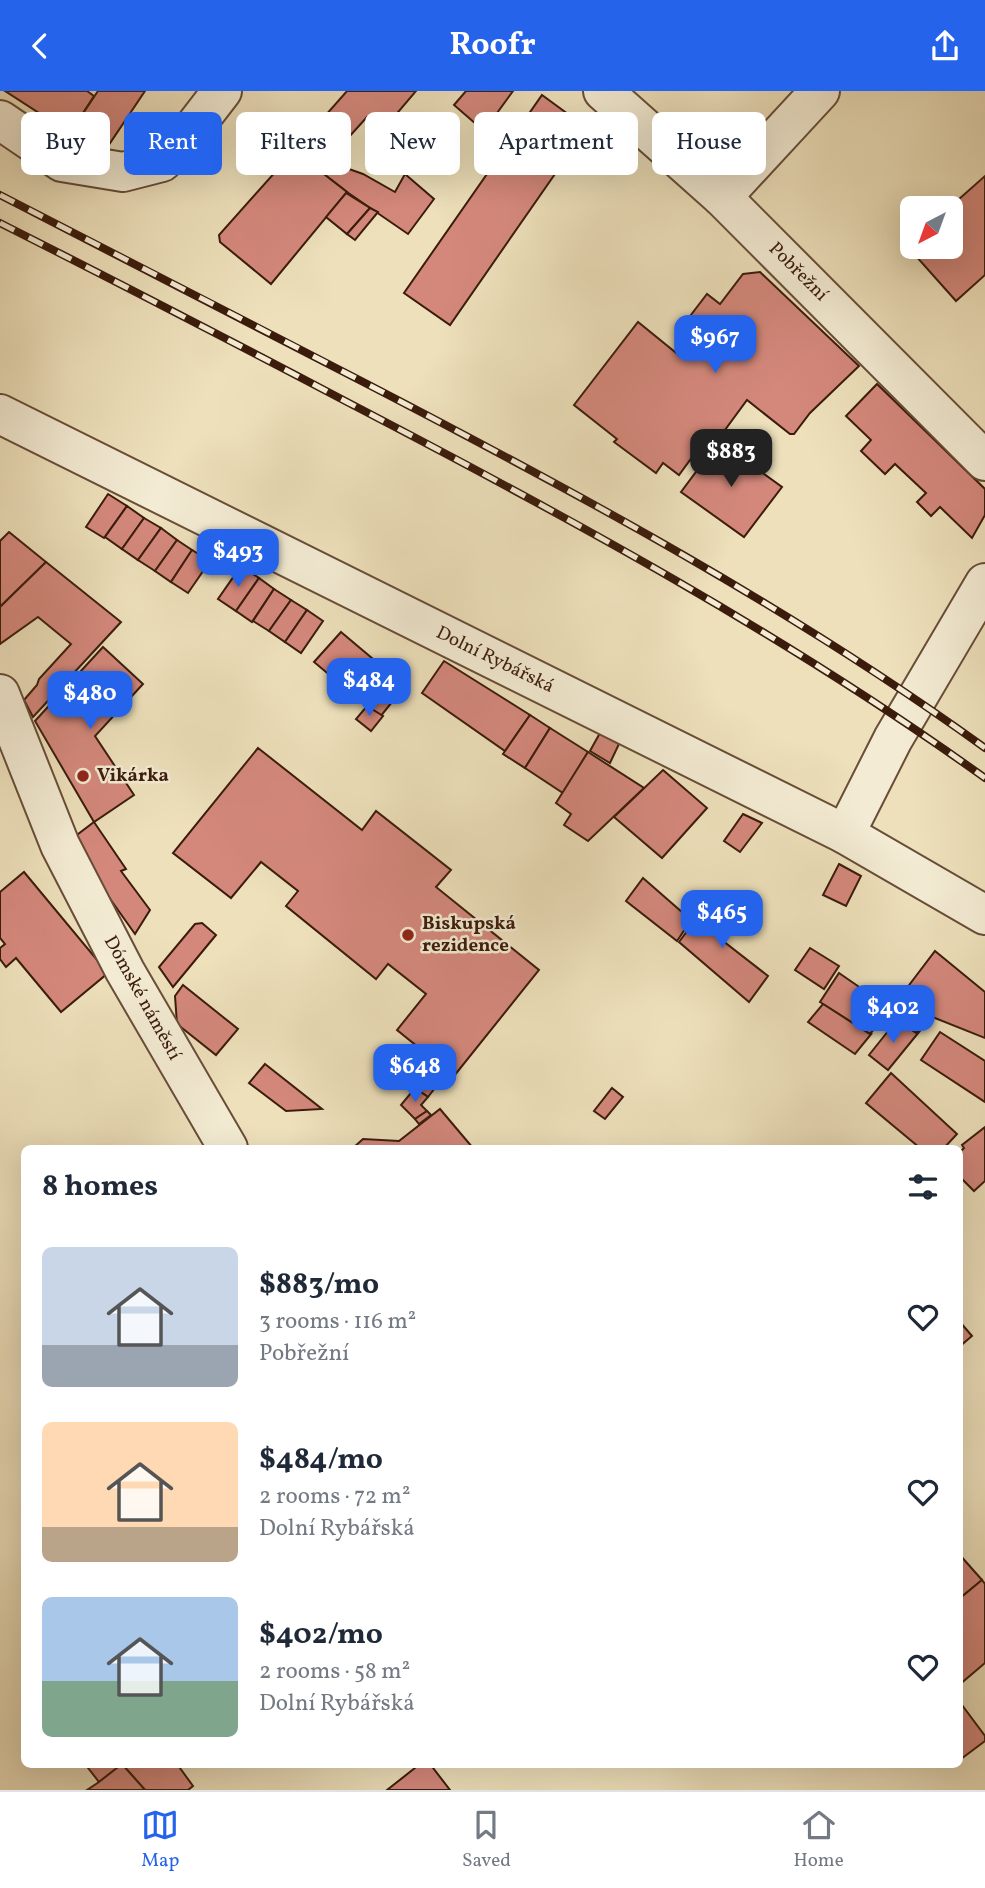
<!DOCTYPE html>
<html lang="en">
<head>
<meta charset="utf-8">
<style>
  body { margin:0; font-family:Vollkorn,serif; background:#f2f2f3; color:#1f2937; height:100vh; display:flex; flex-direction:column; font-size:26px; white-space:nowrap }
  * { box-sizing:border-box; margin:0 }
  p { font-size:23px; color:#747a83 }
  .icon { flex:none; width:38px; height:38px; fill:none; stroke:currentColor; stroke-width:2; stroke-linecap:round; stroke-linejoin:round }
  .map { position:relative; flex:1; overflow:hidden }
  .details { position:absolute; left:21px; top:1054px; width:942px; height:623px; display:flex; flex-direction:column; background:#fff; border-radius:10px; box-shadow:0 7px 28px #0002 }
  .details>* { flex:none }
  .banner { position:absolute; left:21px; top:21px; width:943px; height:63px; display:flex; gap:14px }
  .needle { width:46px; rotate:221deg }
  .controls { position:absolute; left:900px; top:105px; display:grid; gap:14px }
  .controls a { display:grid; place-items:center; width:63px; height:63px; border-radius:10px; background:#fff; box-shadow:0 7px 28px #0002; font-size:35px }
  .price { position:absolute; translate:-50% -60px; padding:0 16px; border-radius:14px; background:#2563eb; color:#fff; font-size:23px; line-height:46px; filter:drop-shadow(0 2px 4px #0008) }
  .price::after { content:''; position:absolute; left:50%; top:42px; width:21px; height:16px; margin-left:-10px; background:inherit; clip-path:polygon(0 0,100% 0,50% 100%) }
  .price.selected { background:#222; color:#fff }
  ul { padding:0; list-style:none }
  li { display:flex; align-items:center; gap:21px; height:175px; padding:0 21px }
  li span { display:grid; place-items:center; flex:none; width:196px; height:140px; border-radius:10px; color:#555 }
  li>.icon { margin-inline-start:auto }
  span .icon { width:84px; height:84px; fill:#fffc; stroke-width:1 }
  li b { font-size:30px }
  h2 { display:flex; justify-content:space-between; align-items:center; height:84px; padding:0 21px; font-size:30px }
  .pill { padding:0 24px; border-radius:10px; background:#fff; box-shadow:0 7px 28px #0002; font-size:24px; line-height:63px }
  .pill.selected { background:#2563eb; color:#fff }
  header { display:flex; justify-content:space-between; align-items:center; height:91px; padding:0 21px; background:#2563eb; color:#fff; font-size:32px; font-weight:700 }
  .tabs { display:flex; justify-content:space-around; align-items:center; height:98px; border-top:2px solid #e0e1e3; background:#fff; font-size:19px; color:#747a83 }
  .tabs a { display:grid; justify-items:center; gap:4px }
  .tabs .selected { color:#2563eb }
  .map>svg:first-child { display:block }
  .building { fill:#d4887c; stroke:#3b1c0c; stroke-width:2 }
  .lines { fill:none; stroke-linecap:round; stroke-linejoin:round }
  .minor-casing { stroke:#684d38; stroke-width:42 }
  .minor { stroke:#f3ebd3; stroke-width:38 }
  .rail-casing { stroke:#3b1c0c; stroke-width:8 }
  .rail { stroke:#f3ebd3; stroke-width:5; stroke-dasharray:16; stroke-linecap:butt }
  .poi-dot { fill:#8f2418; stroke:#f3ebd3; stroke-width:2.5 }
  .labels { text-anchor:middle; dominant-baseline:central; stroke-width:5; stroke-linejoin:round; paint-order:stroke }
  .street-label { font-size:19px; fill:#3b1c0c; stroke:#f3ebd3 }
  .poi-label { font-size:19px; font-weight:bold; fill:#3b1c0c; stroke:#f3ebd3; text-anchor:start }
</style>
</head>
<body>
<header><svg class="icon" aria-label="back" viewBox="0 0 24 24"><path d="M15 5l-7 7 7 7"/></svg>Roofr<svg class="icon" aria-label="share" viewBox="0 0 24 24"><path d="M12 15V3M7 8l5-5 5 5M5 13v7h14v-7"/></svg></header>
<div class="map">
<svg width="985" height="1699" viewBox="0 0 985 1699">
  <rect width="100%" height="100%" fill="#ede0bb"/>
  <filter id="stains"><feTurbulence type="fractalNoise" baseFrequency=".00286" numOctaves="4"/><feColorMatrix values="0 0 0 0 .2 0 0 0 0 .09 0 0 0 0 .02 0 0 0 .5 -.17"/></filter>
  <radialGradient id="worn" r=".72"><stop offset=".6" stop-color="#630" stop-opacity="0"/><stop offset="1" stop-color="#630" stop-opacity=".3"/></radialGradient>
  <g class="building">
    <polygon points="5,0 87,0 94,5 70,42"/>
    <polygon points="98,0 145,0 102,64 70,42"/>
    <polygon points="347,0 416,0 382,40 367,26 329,68 332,72 363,83 395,101 405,83 434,108 408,143 347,101 294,60"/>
    <polygon points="466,0 513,0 484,40 454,14"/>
    <polygon points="542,4 587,37 450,234 404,202"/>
    <polygon points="294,60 347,101 271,193 220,151 219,144"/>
    <polygon points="985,85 985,184 956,210 907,155 912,151 912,156 950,156 949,117"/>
    <polygon points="346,102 370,117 347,143 326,126"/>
    <polygon points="370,117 378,121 355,149 347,143"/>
    <polygon points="760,181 859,275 810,322 794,343 790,343 747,309 722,343 720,341 716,345 701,354 679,384 663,372 656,382 614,351 617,348 574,314 638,231 680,265 697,243 684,233 707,203 720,213 743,183"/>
    <polygon points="877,293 985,398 985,424 972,447 940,416 931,425 917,411 926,402 895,373 885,383 861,360 871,349 846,325"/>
    <polygon points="719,350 782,396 744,446 681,401"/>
    <polygon points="108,403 127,415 104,447 86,436"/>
    <polygon points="127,415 144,427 122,458 105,446"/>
    <polygon points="144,427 161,437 138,469 122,458"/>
    <polygon points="161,437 177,449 155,480 138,469"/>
    <polygon points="9,441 46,471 0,516 0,450"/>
    <polygon points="177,449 192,459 171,491 155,480"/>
    <polygon points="192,459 210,470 188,502 171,491"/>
    <polygon points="46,471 121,531 33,626 24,609 37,594 39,588 71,553 38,526 0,553 0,516"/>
    <polygon points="241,475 259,487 236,520 218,508"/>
    <polygon points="259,487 274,498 252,531 236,520"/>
    <polygon points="274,498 291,509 269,540 253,530"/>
    <polygon points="291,509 307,519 285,551 269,540"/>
    <polygon points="307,519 323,530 301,562 285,551"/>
    <polygon points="341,541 405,595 380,626 314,571"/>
    <polygon points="103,556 143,593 95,645 134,704 94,731 35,630"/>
    <polygon points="444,570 530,624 505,660 422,602"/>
    <polygon points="367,615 383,625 371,640 356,628"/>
    <polygon points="530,624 550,637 525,677 503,663"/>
    <polygon points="550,637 588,661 563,702 525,677"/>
    <polygon points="600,642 619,653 610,672 590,660"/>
    <polygon points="258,657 362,739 376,720 451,779 436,796 539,879 454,985 397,939 426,903 388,873 376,888 286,815 298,800 261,771 231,807 173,762"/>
    <polygon points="588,661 644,697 588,750 564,734 571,723 556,712"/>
    <polygon points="663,679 707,717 662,767 614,726"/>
    <polygon points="743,723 762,732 740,761 724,750"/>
    <polygon points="94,731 126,778 121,780 150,819 135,843 69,750"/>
    <polygon points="839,773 861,785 846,815 823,804"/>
    <polygon points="24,781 108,882 61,921 16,867 6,876 0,868 0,857 5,853 0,847 0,801"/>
    <polygon points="643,787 691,829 677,850 626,810"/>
    <polygon points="714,804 738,823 718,846 768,885 749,911 679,851"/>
    <polygon points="202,832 216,844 173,896 159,876 195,833"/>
    <polygon points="810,857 839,875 824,898 795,879"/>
    <polygon points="935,860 985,901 985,947 930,925 916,942 896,928 897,910"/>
    <polygon points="839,882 891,918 870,943 820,911"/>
    <polygon points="183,894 238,938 216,964 177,933 175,905"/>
    <polygon points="823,913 870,943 872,942 855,963 808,931"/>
    <polygon points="897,929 916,942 919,941 888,979 869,964"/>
    <polygon points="940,941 985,970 985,1011 921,969"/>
    <polygon points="265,973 322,1018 286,1020 249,992"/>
    <polygon points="434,973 445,984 428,1006 415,997"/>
    <polygon points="891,982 957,1043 944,1057 920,1057 866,1012"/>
    <polygon points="415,997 428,1006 421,1014 427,1020 415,1028 401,1014"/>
    <polygon points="612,997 623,1006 605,1028 594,1020"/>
    <polygon points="440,1018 473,1057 353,1057 363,1048 399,1050"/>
    <polygon points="427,1020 431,1024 419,1033 415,1028"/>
    <polygon points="985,1036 985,1090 974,1100 959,1085 959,1062 964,1057 962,1054"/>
    <polygon points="960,1231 972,1245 959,1256 959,1232"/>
    <polygon points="959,1463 982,1489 959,1508"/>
    <polygon points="982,1489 985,1493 985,1572 959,1594 959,1508"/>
    <polygon points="959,1610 985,1645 985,1650 961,1668 959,1666"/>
    <polygon points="85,1673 177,1673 193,1695 188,1699 145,1699 122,1673 99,1691"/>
    <polygon points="122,1673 145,1699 87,1699 99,1691"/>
    <polygon points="420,1673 430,1673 450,1699 387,1699"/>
  </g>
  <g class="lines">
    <g class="minor-casing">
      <g id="minor">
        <polyline points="603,0 722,106 985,370"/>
        <polyline points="0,29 62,71 123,81 162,71 185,48 222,0"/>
        <polyline points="722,106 820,0"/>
        <polyline points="0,323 845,743 985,824"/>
        <polyline points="0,603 60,754 125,880 228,1057"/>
        <polyline points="845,743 893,648 985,492"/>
      </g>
    </g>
    <use href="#minor" class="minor"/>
    <g class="rail-casing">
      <g id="rail">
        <path d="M0 104C123 167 246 230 369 294 581 404 791 517 985 657"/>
        <path d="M0 132C117 191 233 251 349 312 568 426 784 543 985 687"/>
      </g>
    </g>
    <use href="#rail" class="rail"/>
  </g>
  <g class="poi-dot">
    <circle cx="83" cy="685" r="7"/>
    <circle cx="408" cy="844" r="7"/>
  </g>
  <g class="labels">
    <g class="street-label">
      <text transform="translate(798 181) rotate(45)">Pobřežní</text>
      <text transform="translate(495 569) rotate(26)">Dolní Rybářská</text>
      <text transform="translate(142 907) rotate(61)">Dómské náměstí</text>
    </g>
    <g class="poi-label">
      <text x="97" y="685">Vikárka</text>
      <text x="422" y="833">Biskupská<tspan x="422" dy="22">rezidence</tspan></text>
    </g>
  </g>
  <rect width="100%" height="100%" filter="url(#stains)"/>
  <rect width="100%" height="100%" fill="url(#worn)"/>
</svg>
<div class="controls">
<a><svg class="needle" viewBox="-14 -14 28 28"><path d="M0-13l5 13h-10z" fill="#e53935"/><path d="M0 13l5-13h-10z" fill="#747a83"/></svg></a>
</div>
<b class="price" style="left:715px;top:284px">$967</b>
<b class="price selected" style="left:731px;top:398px">$883</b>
<b class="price" style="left:238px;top:498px">$493</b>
<b class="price" style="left:369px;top:627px">$484</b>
<b class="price" style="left:90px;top:640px">$480</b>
<b class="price" style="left:722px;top:859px">$465</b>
<b class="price" style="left:893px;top:954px">$402</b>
<b class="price" style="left:415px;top:1013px">$648</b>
<div class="banner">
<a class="pill">Buy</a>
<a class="pill selected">Rent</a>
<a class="pill">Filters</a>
<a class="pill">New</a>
<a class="pill">Apartment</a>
<a class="pill">House</a>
</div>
<section class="details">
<h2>8 homes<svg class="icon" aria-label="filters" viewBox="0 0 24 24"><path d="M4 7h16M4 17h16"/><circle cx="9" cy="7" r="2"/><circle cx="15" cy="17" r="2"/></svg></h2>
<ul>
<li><span style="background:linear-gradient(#c9d6e8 70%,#9aa5b1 0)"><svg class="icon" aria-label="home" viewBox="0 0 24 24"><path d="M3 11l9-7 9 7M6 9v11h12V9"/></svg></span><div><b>$883/mo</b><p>3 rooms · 116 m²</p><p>Pobřežní</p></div><svg class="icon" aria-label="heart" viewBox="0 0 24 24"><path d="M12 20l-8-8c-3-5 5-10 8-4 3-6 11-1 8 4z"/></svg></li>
<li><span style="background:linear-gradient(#ffd9b3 75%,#b9a48a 0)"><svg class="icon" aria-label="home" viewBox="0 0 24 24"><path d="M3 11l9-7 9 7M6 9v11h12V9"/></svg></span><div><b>$484/mo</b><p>2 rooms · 72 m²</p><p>Dolní Rybářská</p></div><svg class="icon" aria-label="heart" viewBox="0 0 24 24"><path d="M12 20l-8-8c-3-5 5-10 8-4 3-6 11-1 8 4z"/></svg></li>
<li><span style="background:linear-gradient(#a9c7e8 60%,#7fa58c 0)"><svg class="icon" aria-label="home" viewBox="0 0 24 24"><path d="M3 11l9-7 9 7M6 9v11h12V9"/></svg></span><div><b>$402/mo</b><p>2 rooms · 58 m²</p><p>Dolní Rybářská</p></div><svg class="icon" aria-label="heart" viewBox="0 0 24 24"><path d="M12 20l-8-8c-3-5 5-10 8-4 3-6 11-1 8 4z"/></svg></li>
</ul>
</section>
</div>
<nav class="tabs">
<a class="selected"><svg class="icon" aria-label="map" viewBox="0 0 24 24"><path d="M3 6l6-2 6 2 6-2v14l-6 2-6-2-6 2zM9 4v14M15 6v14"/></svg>Map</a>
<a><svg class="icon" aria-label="saved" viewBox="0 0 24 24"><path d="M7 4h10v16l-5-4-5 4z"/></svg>Saved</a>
<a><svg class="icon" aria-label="home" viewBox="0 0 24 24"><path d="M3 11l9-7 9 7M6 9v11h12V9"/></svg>Home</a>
</nav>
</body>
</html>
